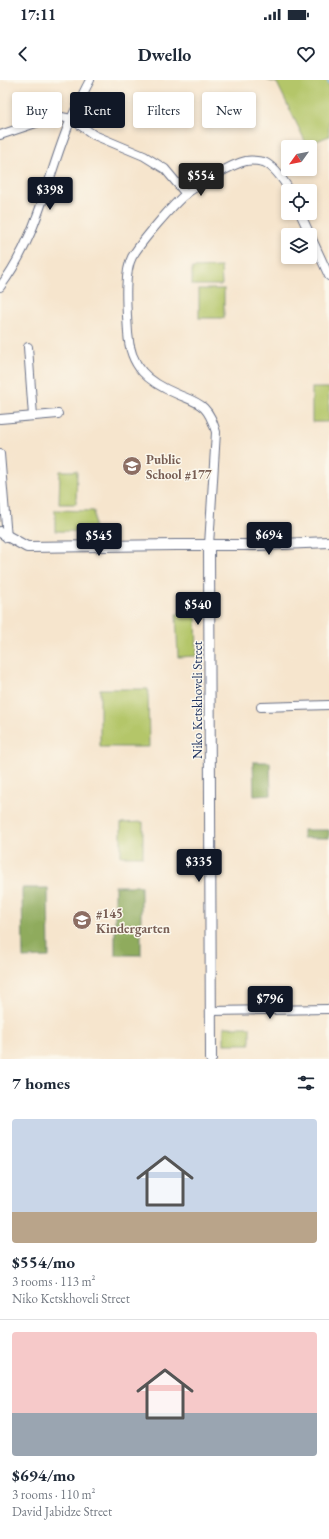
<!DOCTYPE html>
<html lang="en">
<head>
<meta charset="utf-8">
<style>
  body { margin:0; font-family:"EB Garamond",serif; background:#f6f6f7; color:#1f2937; height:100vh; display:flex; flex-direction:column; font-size:15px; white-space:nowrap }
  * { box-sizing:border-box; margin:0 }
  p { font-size:13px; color:#747a83 }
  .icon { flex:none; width:22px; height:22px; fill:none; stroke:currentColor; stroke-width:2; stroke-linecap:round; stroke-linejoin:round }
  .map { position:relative; height:979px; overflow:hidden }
  .sheet { display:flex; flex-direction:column; background:#fff; flex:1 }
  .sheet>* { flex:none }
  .hud { position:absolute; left:12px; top:12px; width:305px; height:36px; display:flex; gap:8px }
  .needle { width:26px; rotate:237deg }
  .controls { position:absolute; left:281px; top:60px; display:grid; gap:8px }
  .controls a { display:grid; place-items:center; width:36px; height:36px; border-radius:4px; background:#fff; box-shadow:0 2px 6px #0003; font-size:20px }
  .price { position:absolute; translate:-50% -34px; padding:0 9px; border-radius:4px; background:#111827; color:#fff; font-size:13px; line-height:26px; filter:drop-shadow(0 1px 2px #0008) }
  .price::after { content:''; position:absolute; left:50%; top:24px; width:12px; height:9px; margin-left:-6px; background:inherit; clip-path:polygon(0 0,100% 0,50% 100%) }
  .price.current { background:#222; color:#fff }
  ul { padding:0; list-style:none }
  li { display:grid; align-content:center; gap:8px; height:212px; padding:0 12px }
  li+li { border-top:1px solid #e0e1e3 }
  li span { display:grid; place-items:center; height:124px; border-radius:4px; color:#555 }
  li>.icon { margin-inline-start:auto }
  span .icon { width:72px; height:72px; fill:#fffc; stroke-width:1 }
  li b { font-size:17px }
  h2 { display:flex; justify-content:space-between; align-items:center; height:48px; padding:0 12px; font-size:17px }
  .chip { padding:0 14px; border-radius:4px; background:#fff; box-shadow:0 2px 6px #0003; font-size:14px; line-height:36px }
  .chip.current { background:#111827; color:#fff }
  .status { display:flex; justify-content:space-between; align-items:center; height:28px; padding:0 20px; background:#fff; direction:ltr }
  .status svg { height:11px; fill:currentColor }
  header { display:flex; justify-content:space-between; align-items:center; height:52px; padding:0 12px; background:#fff; font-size:18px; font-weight:700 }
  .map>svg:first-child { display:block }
  .green { fill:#b4c669; stroke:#687a64 }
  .forest { fill:#8fab5d; stroke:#556d5e }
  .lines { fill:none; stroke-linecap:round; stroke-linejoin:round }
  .stream { stroke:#73b5e8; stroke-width:2 }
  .minor-casing { stroke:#686f85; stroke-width:10 }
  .tertiary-casing { stroke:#686f85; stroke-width:12 }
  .minor { stroke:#fff; stroke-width:8 }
  .tertiary { stroke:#fff; stroke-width:10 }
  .labels { text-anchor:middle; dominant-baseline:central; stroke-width:3; stroke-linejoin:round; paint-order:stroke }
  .education-label { font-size:13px; font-weight:bold; fill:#785e54; stroke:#fbf7ec; text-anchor:start }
  .street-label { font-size:13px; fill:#1b2f5e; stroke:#fbf7ec }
</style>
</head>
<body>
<div class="status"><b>17:11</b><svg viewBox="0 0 49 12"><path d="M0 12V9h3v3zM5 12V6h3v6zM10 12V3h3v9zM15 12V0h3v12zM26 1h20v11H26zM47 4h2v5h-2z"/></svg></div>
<header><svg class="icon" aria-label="back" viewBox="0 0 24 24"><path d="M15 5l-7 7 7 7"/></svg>Dwello<svg class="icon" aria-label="heart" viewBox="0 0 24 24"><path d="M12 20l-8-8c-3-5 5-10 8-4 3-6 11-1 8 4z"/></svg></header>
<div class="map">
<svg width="329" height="979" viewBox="0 0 329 979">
  <rect width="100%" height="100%" fill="#fbf7ec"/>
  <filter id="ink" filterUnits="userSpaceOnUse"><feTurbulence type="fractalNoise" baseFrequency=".025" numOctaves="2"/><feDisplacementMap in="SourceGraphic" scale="8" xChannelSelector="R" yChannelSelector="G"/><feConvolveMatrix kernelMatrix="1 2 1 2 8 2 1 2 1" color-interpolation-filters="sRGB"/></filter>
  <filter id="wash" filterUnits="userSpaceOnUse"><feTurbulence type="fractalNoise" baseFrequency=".012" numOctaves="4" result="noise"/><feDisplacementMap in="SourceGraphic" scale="16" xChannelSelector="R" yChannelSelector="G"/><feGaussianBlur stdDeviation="0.9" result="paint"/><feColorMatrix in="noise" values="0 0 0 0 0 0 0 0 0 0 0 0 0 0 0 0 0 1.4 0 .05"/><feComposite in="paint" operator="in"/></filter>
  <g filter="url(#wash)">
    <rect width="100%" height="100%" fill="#f6e5cd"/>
    <g class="green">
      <polygon points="266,0 329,0 329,56 307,65 277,3"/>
      <polygon points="221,187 222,205 192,205 192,188"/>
      <rect x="199" y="209" width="25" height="29"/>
      <rect x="312" y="308" width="17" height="34"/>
      <polygon points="60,391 77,391 76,424 59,424"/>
      <polygon points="55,430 94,431 94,452 55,451"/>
      <polygon points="176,534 196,534 197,576 178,577"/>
      <polygon points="100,609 148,609 149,667 100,667"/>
      <polygon points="143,742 143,776 121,776 121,743"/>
      <rect x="224" y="947" width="26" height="17"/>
    </g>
    <g class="forest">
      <polygon points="253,682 270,682 271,715 254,716"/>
      <rect x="303" y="750" width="26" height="8"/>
      <rect x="115" y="806" width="26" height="69"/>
      <polygon points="22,808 48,808 49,877 23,878"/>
    </g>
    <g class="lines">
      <polyline class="stream" points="328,0 329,3"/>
    </g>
  </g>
  <g filter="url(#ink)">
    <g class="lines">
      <g class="minor-casing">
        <g id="minor">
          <polyline points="0,55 57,36 71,39 94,55 144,76 165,89 186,114"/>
          <polyline points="300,133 329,196"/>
          <path d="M0 207C39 155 47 96 71 39 77 26 83 13 90 0"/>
          <polyline points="28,267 33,336"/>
          <polyline points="0,339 58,334"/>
          <polyline points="0,374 7,458"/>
          <path d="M209 465 216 352C213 343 211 335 204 328 197 321 186 318 177 314 148 302 130 287 128 253 127 233 123 194 132 177 141 162 173 124 187 113 200 104 231 84 246 81 250 80 259 81 264 82 275 87 284 101 290 111"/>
          <polyline points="261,627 329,625"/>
          <polyline points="210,931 329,929"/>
        </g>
      </g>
      <g class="tertiary-casing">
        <g id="tertiary">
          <polyline points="0,452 27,467 176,465 258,465 329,462"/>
          <polyline points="209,465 211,979"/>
        </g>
      </g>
      <use href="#minor" class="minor"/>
      <use href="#tertiary" class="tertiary"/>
    </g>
  </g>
  <defs>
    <g id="school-disc" transform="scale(1)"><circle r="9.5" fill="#8d6e63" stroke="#fbf7ec"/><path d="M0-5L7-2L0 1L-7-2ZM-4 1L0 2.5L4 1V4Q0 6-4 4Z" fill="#fff"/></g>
  </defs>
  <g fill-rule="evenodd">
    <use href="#school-disc" x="132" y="386"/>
    <use href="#school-disc" x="82" y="840"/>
  </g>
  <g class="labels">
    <g class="education-label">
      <text x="146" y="379">Public<tspan x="146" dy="15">School #177</tspan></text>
      <text x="96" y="833">#145<tspan x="96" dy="15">Kindergarten</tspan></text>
    </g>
    <g class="street-label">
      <text transform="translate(197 620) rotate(-90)">Niko Ketskhoveli Street</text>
    </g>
  </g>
</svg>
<div class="controls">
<a><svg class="needle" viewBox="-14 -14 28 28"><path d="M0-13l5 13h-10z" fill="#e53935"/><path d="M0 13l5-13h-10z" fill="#747a83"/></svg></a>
<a><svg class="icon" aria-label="locate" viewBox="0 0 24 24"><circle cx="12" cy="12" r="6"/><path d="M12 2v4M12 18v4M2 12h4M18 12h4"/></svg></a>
<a><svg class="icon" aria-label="layers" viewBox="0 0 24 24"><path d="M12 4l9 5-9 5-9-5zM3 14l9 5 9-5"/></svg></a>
</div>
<b class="price current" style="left:201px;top:117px">$554</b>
<b class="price" style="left:50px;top:131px">$398</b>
<b class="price" style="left:269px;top:476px">$694</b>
<b class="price" style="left:99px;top:477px">$545</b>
<b class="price" style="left:198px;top:546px">$540</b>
<b class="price" style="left:199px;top:803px">$335</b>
<b class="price" style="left:270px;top:940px">$796</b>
<div class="hud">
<a class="chip">Buy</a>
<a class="chip current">Rent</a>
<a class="chip">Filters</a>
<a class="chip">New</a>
</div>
</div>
<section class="sheet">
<h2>7 homes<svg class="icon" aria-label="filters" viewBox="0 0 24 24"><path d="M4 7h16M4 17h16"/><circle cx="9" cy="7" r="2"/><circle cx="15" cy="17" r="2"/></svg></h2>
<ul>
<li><span style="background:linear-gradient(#c9d6e8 75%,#b9a48a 0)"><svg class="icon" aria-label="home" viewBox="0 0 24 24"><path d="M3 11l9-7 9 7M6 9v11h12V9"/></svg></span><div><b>$554/mo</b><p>3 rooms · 113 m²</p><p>Niko Ketskhoveli Street</p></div></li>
<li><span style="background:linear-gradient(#f6c9c9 65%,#9aa5b1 0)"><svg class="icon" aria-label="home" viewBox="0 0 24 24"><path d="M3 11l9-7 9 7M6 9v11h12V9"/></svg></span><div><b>$694/mo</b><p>3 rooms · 110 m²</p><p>David Jabidze Street</p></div></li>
</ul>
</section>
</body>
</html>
